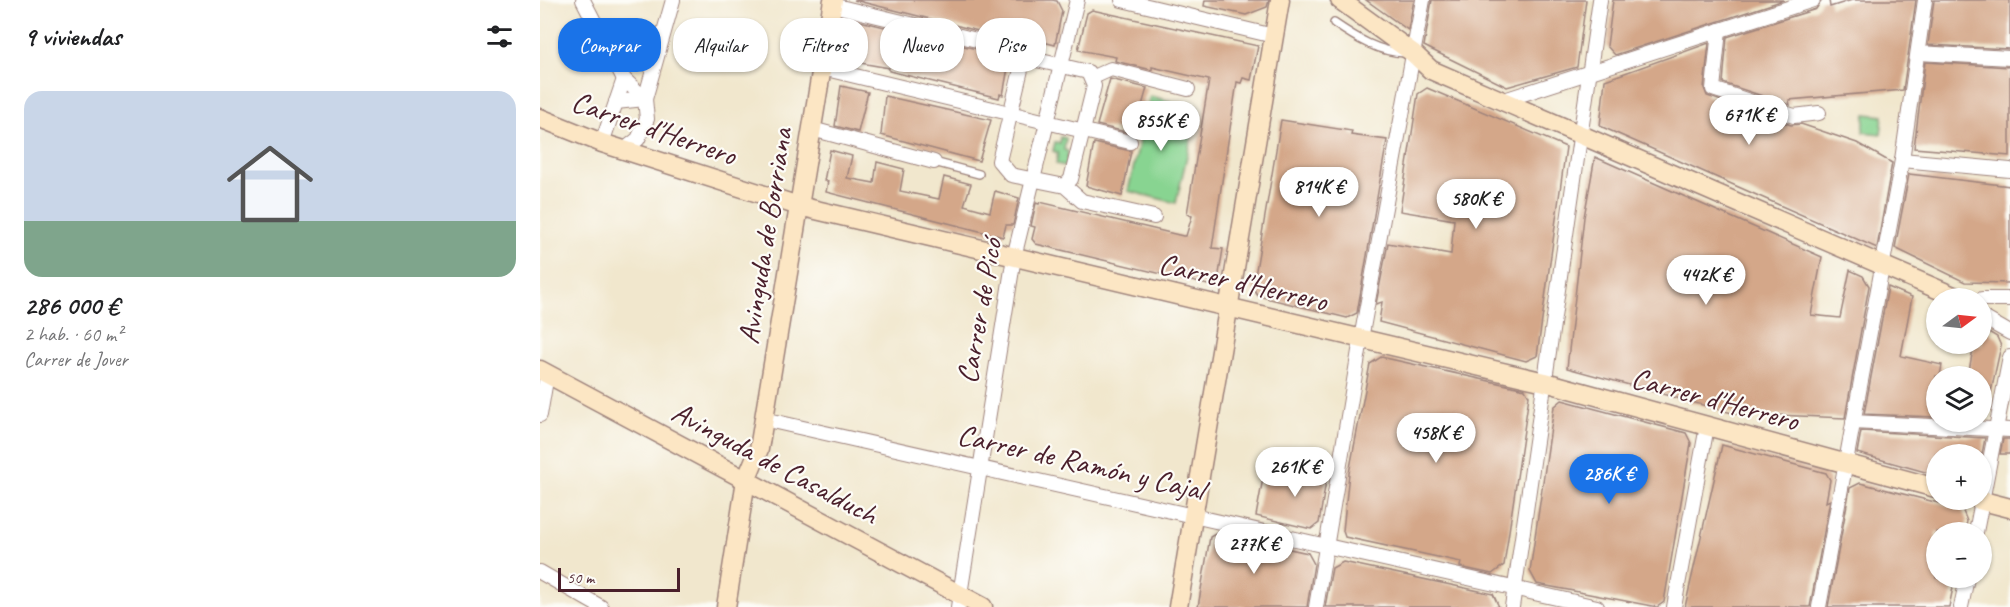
<!DOCTYPE html>
<html lang="es">
<head>
<meta charset="utf-8">
<style>
  body { margin:0; font-family:Caveat,sans-serif; background:#f6f6f6; color:#202124; height:100vh; display:flex; flex-direction:column; font-size:22px; white-space:nowrap }
  * { box-sizing:border-box; margin:0 }
  p { font-size:20px; color:#757577 }
  .icon { flex:none; width:33px; height:33px; fill:none; stroke:currentColor; stroke-width:2; stroke-linecap:round; stroke-linejoin:round }
  .map { position:relative; flex:1; overflow:hidden }
  .side { display:flex; flex-direction:column; background:#fff; width:540px }
  .side>* { flex:none }
  .top-card { position:absolute; left:18px; top:18px; width:570px; height:54px; display:flex; gap:12px }
  .needle { width:39px; rotate:75deg }
  .buttons { position:absolute; left:1386px; top:288px; display:grid; gap:12px }
  .buttons a { display:grid; place-items:center; width:66px; height:66px; border-radius:50%; background:#fff; box-shadow:0 2px 4px #0004; font-size:30px }
  .scale { position:absolute; left:18px; bottom:15px; width:122px; box-sizing:border-box; padding-left:6px; border:3px solid #4a1f2b; border-top:0; font-size:16px; line-height:21px; white-space:nowrap; color:#4a1f2b; -webkit-text-stroke:4px #fdfcf7; paint-order:stroke }
  .price { position:absolute; translate:-50% -51px; padding:0 14px; border-radius:21px; background:#fff; color:#222; font-size:20px; line-height:39px; filter:drop-shadow(0 2px 3px #0008) }
  .price::after { content:''; position:absolute; left:50%; top:36px; width:18px; height:14px; margin-left:-9px; background:inherit; clip-path:polygon(0 0,100% 0,50% 100%) }
  .price.active { background:#1a73e8; color:#fff }
  ul { padding:0; list-style:none }
  li { display:grid; align-content:center; gap:12px; height:318px; padding:0 24px }
  li span { display:grid; place-items:center; height:186px; border-radius:18px; color:#555 }
  li>.icon { margin-inline-start:auto }
  span .icon { width:108px; height:108px; fill:#fffc; stroke-width:1 }
  li b { font-size:26px }
  h2 { display:flex; justify-content:space-between; align-items:center; height:72px; padding:0 24px; font-size:26px }
  .pill { padding:0 21px; border-radius:24px; background:#fff; box-shadow:0 2px 4px #0004; font-size:21px; line-height:54px }
  .pill.active { background:#1a73e8; color:#fff }
  main { display:flex; flex:1; min-height:0 }
  .map>svg:first-child { display:block }
  .green { fill:#88d491; stroke:#697a5e; stroke-width:1.5 }
  .building { fill:#d4a789 }
  .lines { fill:none; stroke-linecap:round; stroke-linejoin:round }
  .lane-casing { stroke:#9e837c; stroke-width:10 }
  .street-casing { stroke:#9e837c; stroke-width:16 }
  .secondary-casing { stroke:#9e837c; stroke-width:21 }
  .lane { stroke:#fff; stroke-width:7 }
  .street { stroke:#fff; stroke-width:14 }
  .secondary { stroke:#fce6c4; stroke-width:18 }
  .labels { text-anchor:middle; dominant-baseline:central; stroke-width:4.5; stroke-linejoin:round; paint-order:stroke }
  .street-label { font-size:30px; fill:#4a1f2b; stroke:#fdfcf7 }
</style>
</head>
<body>
<main>
<section class="side">
<h2>9 viviendas<svg class="icon" aria-label="filters" viewBox="0 0 24 24"><path d="M4 7h16M4 17h16"/><circle cx="9" cy="7" r="2"/><circle cx="15" cy="17" r="2"/></svg></h2>
<ul>
<li><span style="background:linear-gradient(#c9d6e8 70%,#7fa58c 0)"><svg class="icon" aria-label="home" viewBox="0 0 24 24"><path d="M3 11l9-7 9 7M6 9v11h12V9"/></svg></span><div><b>286 000 €</b><p>2 hab. · 60 m²</p><p>Carrer de Jover</p></div></li>
</ul>
</section>
<div class="map">
<svg width="1470" height="607" viewBox="0 0 1470 607">
  <rect width="100%" height="100%" fill="#fdfcf7"/>
  <filter id="ink" filterUnits="userSpaceOnUse"><feTurbulence type="fractalNoise" baseFrequency=".0167" numOctaves="2"/><feDisplacementMap in="SourceGraphic" scale="12" xChannelSelector="R" yChannelSelector="G"/><feConvolveMatrix kernelMatrix="1 2 1 2 8 2 1 2 1" color-interpolation-filters="sRGB"/></filter>
  <filter id="wash" filterUnits="userSpaceOnUse"><feTurbulence type="fractalNoise" baseFrequency=".008" numOctaves="4" result="noise"/><feDisplacementMap in="SourceGraphic" scale="24" xChannelSelector="R" yChannelSelector="G"/><feGaussianBlur stdDeviation="1.35" result="paint"/><feColorMatrix in="noise" values="0 0 0 0 0 0 0 0 0 0 0 0 0 0 0 0 0 1.4 0 .05"/><feComposite in="paint" operator="in"/></filter>
  <g filter="url(#wash)">
    <rect width="100%" height="100%" fill="#f1e7cd"/>
    <g class="green">
      <polygon points="610,96 658,108 636,203 588,191"/>
      <polygon points="1325,114 1343,116 1341,134 1323,132"/>
      <polygon points="521,137 526,138 524,150 528,151 526,166 516,164 518,153 513,151 515,142 520,143"/>
    </g>
    <g id="blocks">
      <g class="building">
        <polygon points="314,0 512,0 517,1 522,11 515,45 476,35 475,40"/>
        <polygon points="665,0 729,0 727,7 706,15 664,6"/>
        <polygon points="826,0 874,0 868,30"/>
        <polygon points="892,0 1046,0 1037,67 967,87 884,46"/>
        <polygon points="1073,0 1244,0 1075,55 1067,46"/>
        <polygon points="1282,0 1289,0 1290,7 1312,0 1376,0 1363,90 1249,100 1250,105 1183,83 1187,37 1276,9"/>
        <polygon points="1394,0 1470,0 1470,49 1388,45"/>
        <polygon points="552,10 718,46 711,80 703,78 701,83 697,82 672,248 683,249 678,280 672,286 496,244 492,239 495,227 491,226 496,203 499,204 500,202 643,236 646,236 652,216 647,214 669,80 612,67 612,70 575,61 576,57 538,50 547,13"/>
        <polygon points="311,19 470,57 463,95 460,94 459,98 349,71 349,68 303,60"/>
        <polygon points="1169,43 1164,88 1167,96 1251,125 1261,124 1317,143 1352,163 1337,248 1060,126 1065,80"/>
        <polygon points="1385,62 1470,67 1470,156 1374,148"/>
        <polygon points="570,79 607,88 594,134 557,125"/>
        <polygon points="301,86 328,92 318,132 295,126"/>
        <polygon points="887,88 1026,147 997,356 986,361 839,322 842,302 836,304 848,243 911,254 914,220 860,211 878,94"/>
        <polygon points="345,96 451,120 439,161 341,135"/>
        <polygon points="741,120 812,131 811,135 847,140 817,313 807,318 718,296 713,288"/>
        <polygon points="554,143 591,151 582,196 546,186"/>
        <polygon points="290,150 312,156 307,178 334,183 337,162 364,169 360,191 399,199 404,177 431,184 424,205 450,212 455,191 479,198 473,225 466,225 463,237 286,192 288,181 284,181"/>
        <polygon points="1055,157 1282,257 1271,315 1300,318 1310,270 1323,276 1329,286 1305,418 1192,413 1027,368 1044,217"/>
        <polygon points="1369,174 1470,186 1470,283 1425,282 1355,248"/>
        <polygon points="1348,287 1372,297 1361,356 1402,365 1400,376 1396,376 1396,417 1324,414"/>
        <polygon points="1442,328 1457,337 1461,346 1447,410 1442,410 1442,376 1428,376 1434,344 1442,344"/>
        <polygon points="841,357 985,389 989,396 964,565 952,574 920,567 921,562 805,537 803,531 809,473 830,364"/>
        <polygon points="1022,400 1146,433 1151,443 1124,602 1117,607 997,584 990,571 1014,407"/>
        <polygon points="1321,431 1445,438 1442,454 1396,454 1396,475 1317,453"/>
        <polygon points="1463,439 1470,439 1470,454 1460,454"/>
        <polygon points="1182,445 1286,473 1290,480 1286,502 1290,500 1270,607 1145,607"/>
        <polygon points="762,464 788,469 779,523 771,529 716,516 723,478 757,483"/>
        <polygon points="1320,483 1422,509 1427,521 1425,532 1396,532 1396,578 1415,578 1409,607 1288,607 1310,488"/>
        <polygon points="677,533 768,553 774,564 767,607 658,607 670,537"/>
        <polygon points="803,562 953,594 959,607 785,607 792,568"/>
      </g>
    </g>
  </g>
  <g filter="url(#ink)">
    <use href="#blocks" fill-opacity="0" stroke="#9e837c" stroke-width="1.5"/>
    <g class="lines">
      <g class="lane-casing">
        <g id="lane">
          <path d="M794 23C816 38 838 52 865 53"/>
          <polyline points="394,162 439,174"/>
        </g>
      </g>
      <g class="street-casing">
        <g id="street">
          <polyline points="43,0 84,79 105,99 107,119 98,139 84,150"/>
          <polyline points="582,0 734,36"/>
          <polyline points="292,5 474,49 484,57"/>
          <polyline points="1179,30 1173,89 1254,116 1279,113"/>
          <polyline points="1378,53 1470,58"/>
          <polyline points="282,68 590,142"/>
          <polyline points="551,78 571,69 648,89"/>
          <polyline points="961,101 1273,0"/>
          <polyline points="76,102 105,99 133,0"/>
          <polyline points="272,129 394,162"/>
          <polyline points="62,143 84,79"/>
          <polyline points="1362,160 1470,170"/>
          <polyline points="525,186 531,179 554,86 548,72 484,57 459,161 471,175 525,186 542,201 614,217"/>
          <polyline points="1442,299 1470,299"/>
          <polyline points="1442,317 1470,333"/>
          <polyline points="0,415 7,374"/>
          <polyline points="223,419 1057,607"/>
          <polyline points="1313,422 1470,430"/>
          <polyline points="1436,532 1470,357"/>
          <polyline points="0,572 61,607"/>
          <polyline points="418,607 474,257 537,0"/>
          <polyline points="776,607 821,339 883,0"/>
          <polyline points="972,607 1060,0"/>
          <polyline points="1134,607 1167,426"/>
          <polyline points="1279,607 1362,160 1385,0"/>
          <polyline points="1421,607 1427,578"/>
        </g>
      </g>
      <g class="secondary-casing">
        <g id="secondary">
          <polyline points="800,0 873,53 891,70 1418,298"/>
          <polyline points="0,118 62,143 259,206 1005,382 1396,488"/>
          <polyline points="0,370 443,607"/>
          <polyline points="1439,500 1470,508"/>
          <polyline points="186,607 206,480 219,449 293,0"/>
          <polyline points="638,607 740,0"/>
        </g>
      </g>
      <use href="#lane" class="lane"/>
      <use href="#street" class="street"/>
      <use href="#secondary" class="secondary"/>
    </g>
  </g>
  <g class="labels">
    <g class="street-label">
      <text transform="translate(114 128) rotate(19)">Carrer d'Herrero</text>
      <text transform="translate(225 236) rotate(-81)">Avinguda de Borriana</text>
      <text transform="translate(703 282) rotate(13)">Carrer d'Herrero</text>
      <text transform="translate(439 311) rotate(-80)">Carrer de Picó</text>
      <text transform="translate(1175 399) rotate(15)">Carrer d'Herrero</text>
      <text transform="translate(541 462) rotate(13)">Carrer de Ramón y Cajal</text>
      <text transform="translate(235 463) rotate(28)">Avinguda de Casalduch</text>
    </g>
  </g>
</svg>
<div class="buttons">
<a><svg class="needle" viewBox="-14 -14 28 28"><path d="M0-13l5 13h-10z" fill="#e53935"/><path d="M0 13l5-13h-10z" fill="#757577"/></svg></a>
<a><svg class="icon" aria-label="layers" viewBox="0 0 24 24"><path d="M12 4l9 5-9 5-9-5zM3 14l9 5 9-5"/></svg></a>
<a>+</a>
<a>−</a>
</div>
<div class="scale">50 m</div>
<b class="price" style="left:1209px;top:146px">671K €</b>
<b class="price" style="left:621px;top:152px">855K €</b>
<b class="price" style="left:779px;top:218px">814K €</b>
<b class="price" style="left:936px;top:230px">580K €</b>
<b class="price" style="left:1166px;top:306px">442K €</b>
<b class="price" style="left:896px;top:464px">458K €</b>
<b class="price" style="left:755px;top:498px">261K €</b>
<b class="price active" style="left:1069px;top:505px">286K €</b>
<b class="price" style="left:714px;top:575px">277K €</b>
<div class="top-card">
<a class="pill active">Comprar</a>
<a class="pill">Alquilar</a>
<a class="pill">Filtros</a>
<a class="pill">Nuevo</a>
<a class="pill">Piso</a>
</div>
</div>
</main>
</body>
</html>
